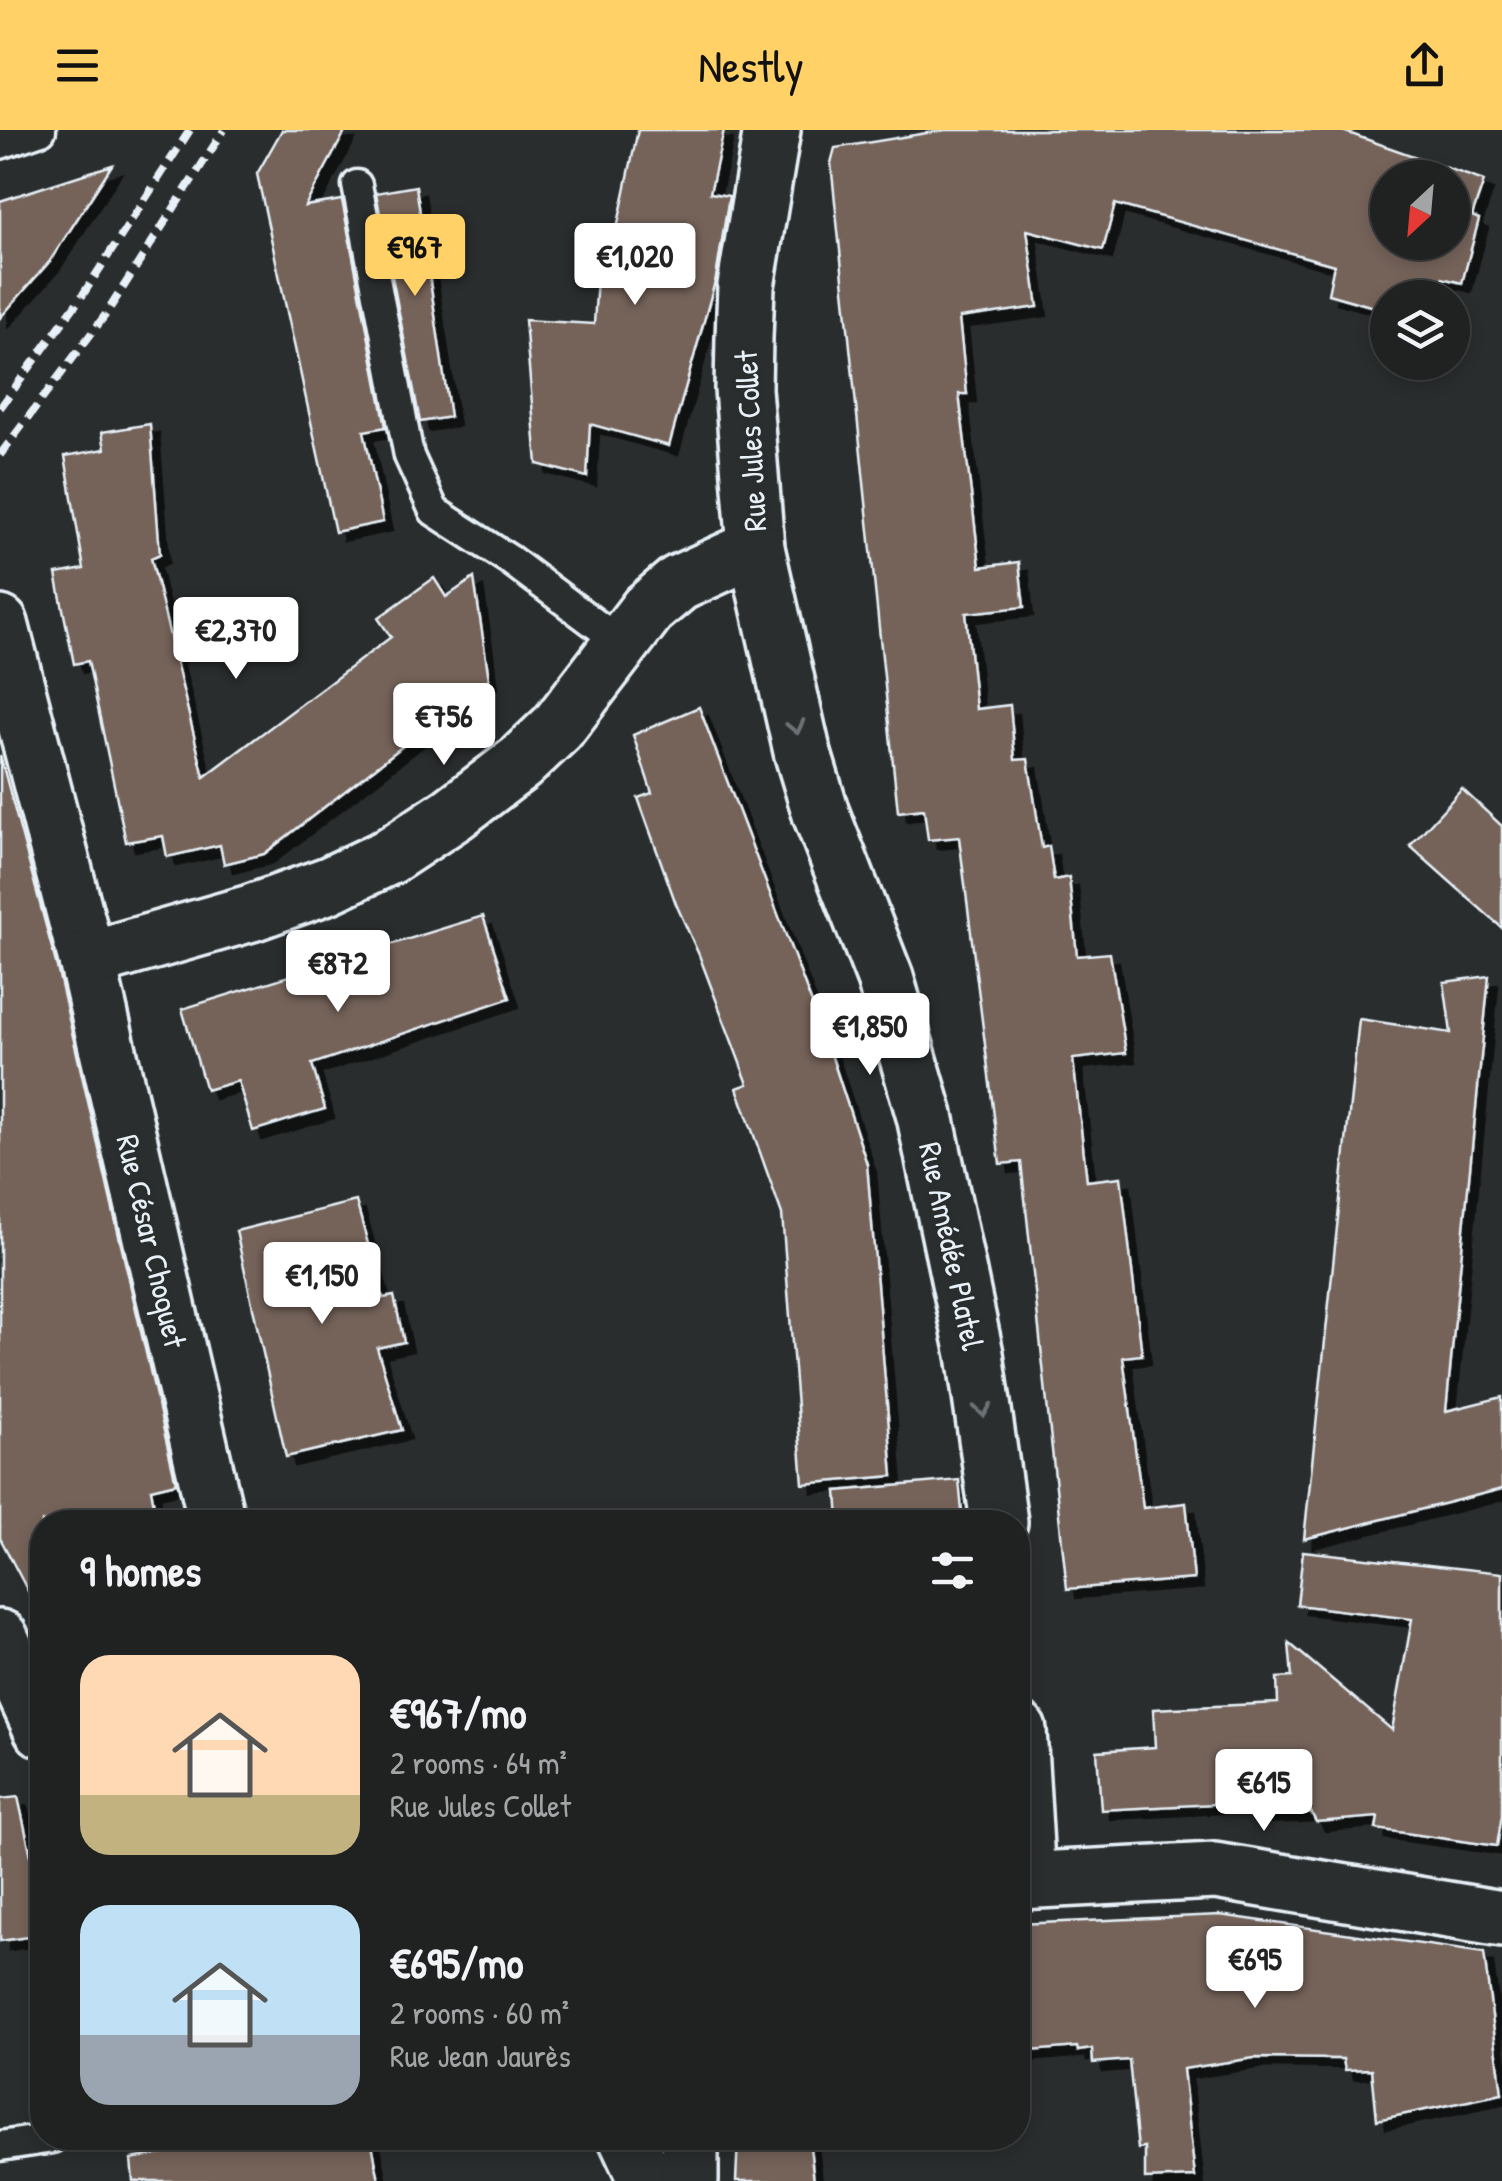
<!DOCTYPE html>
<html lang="en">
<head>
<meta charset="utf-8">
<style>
  body { margin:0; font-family:"Patrick Hand",sans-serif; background:#2d2f2f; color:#f1f3f6; height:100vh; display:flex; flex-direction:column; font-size:38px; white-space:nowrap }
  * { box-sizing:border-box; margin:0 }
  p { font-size:32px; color:#a2a4a5 }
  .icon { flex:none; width:55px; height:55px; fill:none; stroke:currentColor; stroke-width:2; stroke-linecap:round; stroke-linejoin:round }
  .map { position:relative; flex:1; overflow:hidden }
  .details { position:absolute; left:30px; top:1380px; width:1000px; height:640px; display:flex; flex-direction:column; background:#202222; border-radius:40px; box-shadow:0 5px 15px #0003,0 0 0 2px #3d3f40 }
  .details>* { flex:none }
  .needle { width:65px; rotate:206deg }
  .buttons { position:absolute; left:1370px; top:30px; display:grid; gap:20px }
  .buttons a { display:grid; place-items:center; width:100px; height:100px; border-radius:50%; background:#202222; box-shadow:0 5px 15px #0003,0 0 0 2px #3d3f40; font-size:50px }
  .price { position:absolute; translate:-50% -85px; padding:0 22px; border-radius:10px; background:#fff; color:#222; font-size:32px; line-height:65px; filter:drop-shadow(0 2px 5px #0008) }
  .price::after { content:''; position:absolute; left:50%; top:60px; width:30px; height:22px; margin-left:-15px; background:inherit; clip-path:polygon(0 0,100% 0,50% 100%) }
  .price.selected { background:#ffd166; color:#111 }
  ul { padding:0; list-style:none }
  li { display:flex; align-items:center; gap:30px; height:250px; padding:0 50px }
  li span { display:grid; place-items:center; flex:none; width:280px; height:200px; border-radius:30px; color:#555 }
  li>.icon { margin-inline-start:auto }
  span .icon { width:120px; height:120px; fill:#fffc; stroke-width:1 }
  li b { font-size:42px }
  h2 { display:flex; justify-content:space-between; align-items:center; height:120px; padding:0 50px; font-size:42px }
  header { display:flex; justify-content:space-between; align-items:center; height:130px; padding:0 50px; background:#ffd166; color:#111; font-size:45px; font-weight:600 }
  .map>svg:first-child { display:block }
  .building { fill:#74645a; stroke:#e8f1f8; stroke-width:2.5; fill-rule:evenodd; filter:url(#shadow) }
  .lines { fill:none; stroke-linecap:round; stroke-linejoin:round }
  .lane-casing { stroke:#e8f1f8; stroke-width:35 }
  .street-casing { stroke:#e8f1f8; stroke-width:62 }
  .secondary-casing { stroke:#e8f1f8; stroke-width:62 }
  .lane { stroke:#2a2d2e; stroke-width:28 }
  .street { stroke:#2a2d2e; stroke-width:55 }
  .secondary { stroke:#2a2d2e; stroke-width:55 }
  .rail { stroke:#e8f1f8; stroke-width:8; stroke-dasharray:15 8; stroke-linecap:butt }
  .oneway { stroke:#6c7275 }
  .labels { text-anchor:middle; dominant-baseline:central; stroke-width:8; stroke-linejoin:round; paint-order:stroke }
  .street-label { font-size:32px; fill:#e8f1f8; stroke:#2a2d2e }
</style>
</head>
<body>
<header><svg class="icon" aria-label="menu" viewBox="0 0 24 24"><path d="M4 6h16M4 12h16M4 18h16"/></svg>Nestly<svg class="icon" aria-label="share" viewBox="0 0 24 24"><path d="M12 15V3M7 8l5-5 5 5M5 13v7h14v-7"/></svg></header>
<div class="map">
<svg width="1502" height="2051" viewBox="0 0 1502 2051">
  <defs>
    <filter id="shadow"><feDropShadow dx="9" dy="9" stdDeviation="0" flood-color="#0009"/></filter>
  </defs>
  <rect width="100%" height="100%" fill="#2a2d2e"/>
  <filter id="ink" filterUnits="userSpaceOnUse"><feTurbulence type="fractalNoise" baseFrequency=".01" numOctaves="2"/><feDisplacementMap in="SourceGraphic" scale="20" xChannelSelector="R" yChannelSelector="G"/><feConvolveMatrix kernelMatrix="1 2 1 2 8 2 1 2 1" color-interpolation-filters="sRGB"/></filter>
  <g filter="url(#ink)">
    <g class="building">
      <polygon points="282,0 346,0 305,76 342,70 386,297 364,301 383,392 335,402 257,44"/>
      <polygon points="638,0 724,0 710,63 729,66 726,85 716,148 669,316 590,294 587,347 537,334 525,190 594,194 599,117 612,122"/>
      <path d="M945 0H1340L1484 51 1472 86 1479 89 1462 153 1442 148 1436 168H1388V181L1328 164 1334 135 1115 74 1103 120 1027 100 1038 177 959 188 967 264H959L980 437 1019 432 1024 477 966 483 976 579 1010 575 1015 630 1028 629 1042 718 1049 716 1054 750 1069 747 1077 826 1110 823 1126 923 1073 929 1087 1051 1121 1047 1142 1225 1123 1227 1143 1378 1186 1373 1194 1449 1067 1459 1021 1032 1000 1034 959 707 928 710 924 679 898 682 831 33 835 18ZM1388 48H1452V112H1388Z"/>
      <polygon points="112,35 50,131 0,188 0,71"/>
      <polygon points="416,56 450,287 420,292 376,63"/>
      <polygon points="150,294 160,424 151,428 204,647 391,507 378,488 434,448 446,467 474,448 489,549 264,724 224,734 220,715 167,727 163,706 126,712 88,531 74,534 56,444 84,439 65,326 105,319 102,302"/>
      <polygon points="699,577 830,921 867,1034 893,1346 803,1354 782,1084 737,958 748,954 699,825 676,774 638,668 652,663 633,605"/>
      <polygon points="0,625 57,837 176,1353 151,1359 157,1392 42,1392 42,1488 0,1408"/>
      <polygon points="1462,659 1502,696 1502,798 1410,716"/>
      <polygon points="483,786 510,868 312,934 325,979 301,986 253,1001 238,951 206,960 182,879"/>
      <polygon points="1489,846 1446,1281 1502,1267 1502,1359 1304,1409 1359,889 1451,903 1444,852"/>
      <polygon points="356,1071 383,1168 394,1166 404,1212 377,1218 402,1300 286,1327 236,1101"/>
      <polygon points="959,1350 963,1392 839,1392 837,1361"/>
      <polygon points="1303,1421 1502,1443 1502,1685 1497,1716 1376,1699 1378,1687 1316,1692 1311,1682 1254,1684 1253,1672 1101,1680 1097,1621 1155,1617 1153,1579 1278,1573 1277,1548 1292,1547 1289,1513 1392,1600 1412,1489 1297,1475"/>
      <polygon points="18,1667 42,1776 42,1805 0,1811 0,1669"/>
      <polygon points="1220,1785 1484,1823 1502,1964 1377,1990 1372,1939 1345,1940 1343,1929 1254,1928 1183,1939 1195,2047 1145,2049 1145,2018 1138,2019 1129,1930 1093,1933 1092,1919 1078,1921 1077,1917 1018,1922 1018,1794"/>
      <polygon points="246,2008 371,2008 379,2051 133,2051 131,2029"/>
      <polygon points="738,2008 809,2008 814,2051 736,2051"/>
    </g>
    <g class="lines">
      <g class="lane-casing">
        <g id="lane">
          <polyline points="0,14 41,0"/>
          <polyline points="357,55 409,326 434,381 510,430 621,513"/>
          <polyline points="0,2016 53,2008"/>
        </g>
      </g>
      <g class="street-casing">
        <g id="street">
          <polyline points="772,0 746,156 744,208 743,259 756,418 802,621 821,684 885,848 925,986 975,1224 999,1392"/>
          <polyline points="0,494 87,830 217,1392"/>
          <polyline points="87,830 251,783 329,755 388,727 453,684 520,633 557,598 648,479 679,453 756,418"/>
          <polyline points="1018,1600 1027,1750"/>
        </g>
      </g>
      <g class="secondary-casing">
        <g id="secondary">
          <polyline points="0,1508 42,1599"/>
          <polyline points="1018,1751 1215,1741 1502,1789"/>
          <polyline points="627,2008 647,2051"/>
          <polyline points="690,2008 690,2051"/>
        </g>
      </g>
      <use href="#lane" class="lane"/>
      <use href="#street" class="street"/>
      <use href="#secondary" class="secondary"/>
      <g class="rail">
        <polyline points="0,278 82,166 190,0"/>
        <polyline points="0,325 106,184 224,0"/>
      </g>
    </g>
    <defs><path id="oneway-chevron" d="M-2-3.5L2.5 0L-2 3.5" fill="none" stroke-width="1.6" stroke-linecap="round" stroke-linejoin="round" transform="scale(2.5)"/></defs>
    <g class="oneway">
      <use href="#oneway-chevron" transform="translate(796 597) rotate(77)"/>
      <use href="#oneway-chevron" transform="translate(983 1280) rotate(82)"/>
    </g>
  </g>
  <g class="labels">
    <g class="street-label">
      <text transform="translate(750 311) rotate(-93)">Rue Jules Collet</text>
      <text transform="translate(152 1111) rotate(77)">Rue César Choquet</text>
      <text transform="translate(952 1116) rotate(78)">Rue Amédée Platel</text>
    </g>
  </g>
</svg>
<div class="buttons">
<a><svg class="needle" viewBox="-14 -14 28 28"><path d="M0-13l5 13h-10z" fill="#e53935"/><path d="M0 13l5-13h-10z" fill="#a2a4a5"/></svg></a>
<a><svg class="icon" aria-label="layers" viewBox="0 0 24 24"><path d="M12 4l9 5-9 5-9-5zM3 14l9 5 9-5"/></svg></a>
</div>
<b class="price selected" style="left:415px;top:169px">€967</b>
<b class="price" style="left:635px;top:178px">€1,020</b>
<b class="price" style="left:236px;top:552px">€2,370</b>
<b class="price" style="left:444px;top:638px">€756</b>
<b class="price" style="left:338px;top:885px">€872</b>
<b class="price" style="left:870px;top:948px">€1,850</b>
<b class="price" style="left:322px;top:1197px">€1,150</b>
<b class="price" style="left:1264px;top:1704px">€615</b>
<b class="price" style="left:1255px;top:1881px">€695</b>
<section class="details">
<h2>9 homes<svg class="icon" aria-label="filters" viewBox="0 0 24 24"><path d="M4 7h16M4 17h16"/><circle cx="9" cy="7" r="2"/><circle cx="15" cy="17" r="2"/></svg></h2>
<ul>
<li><span style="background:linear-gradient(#ffd9b3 70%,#c2b280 0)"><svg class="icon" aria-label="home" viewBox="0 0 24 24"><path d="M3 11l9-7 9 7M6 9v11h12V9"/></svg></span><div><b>€967/mo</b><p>2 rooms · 64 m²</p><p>Rue Jules Collet</p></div></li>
<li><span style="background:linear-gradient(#bfe0f5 65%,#9aa5b1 0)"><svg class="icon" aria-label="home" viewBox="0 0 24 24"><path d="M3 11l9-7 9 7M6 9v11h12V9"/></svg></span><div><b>€695/mo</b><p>2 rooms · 60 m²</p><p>Rue Jean Jaurès</p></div></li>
</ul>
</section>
</div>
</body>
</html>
